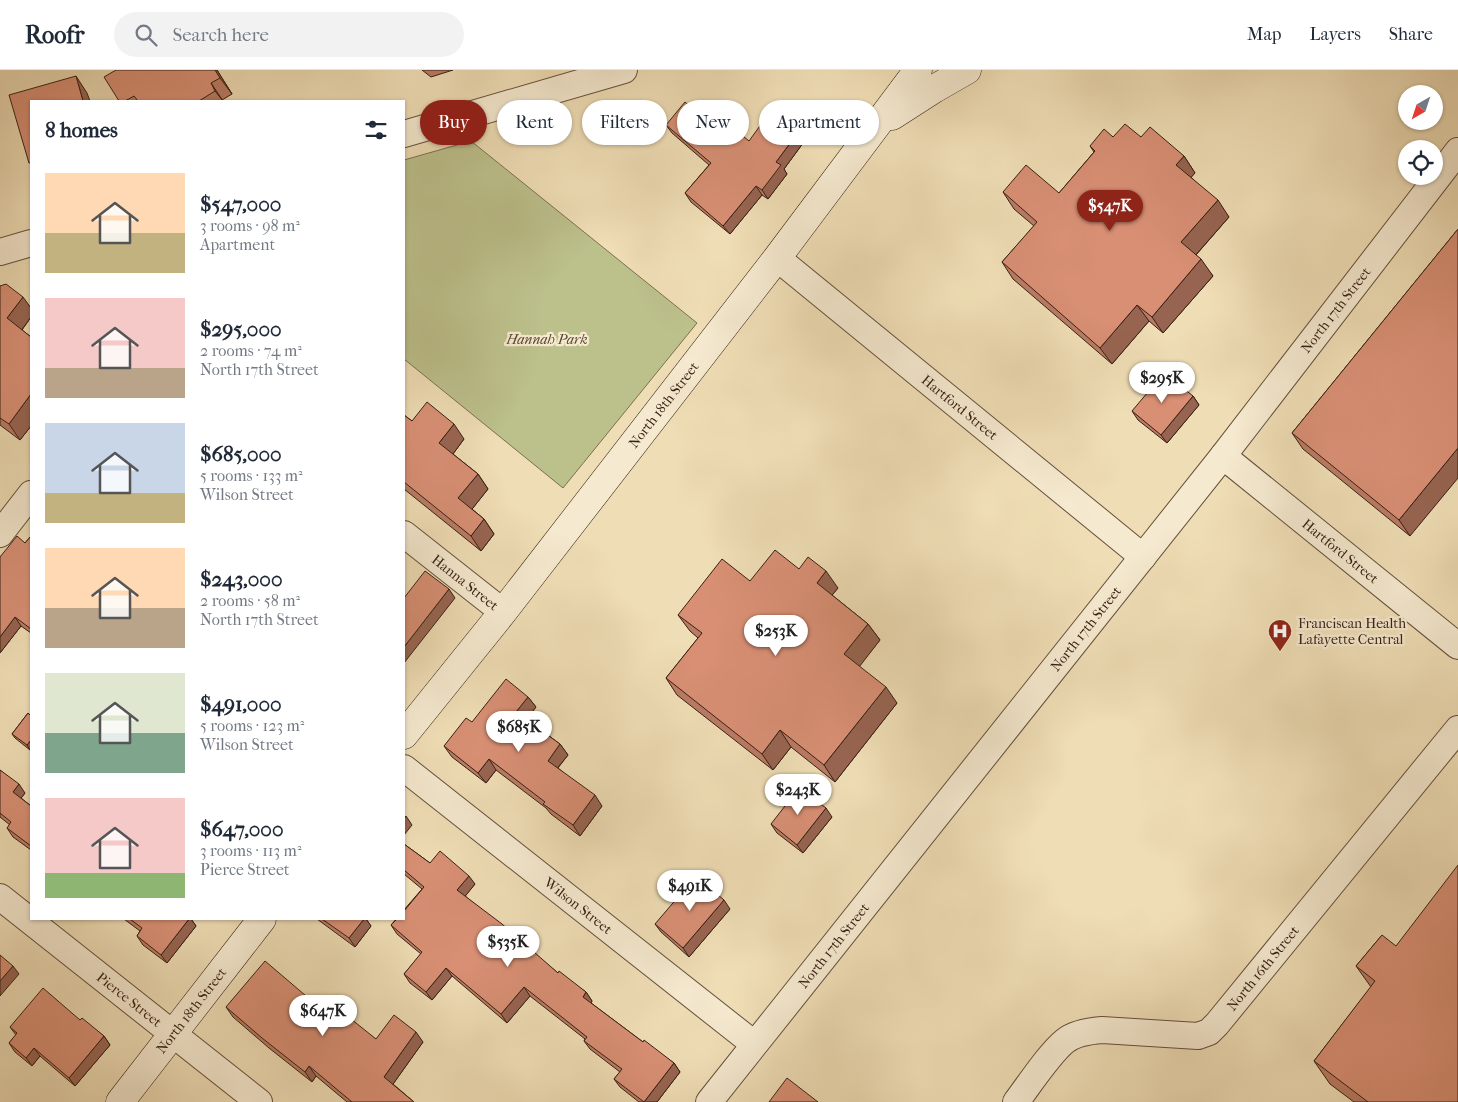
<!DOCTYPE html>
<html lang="en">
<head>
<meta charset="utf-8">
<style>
  body { margin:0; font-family:"IM FELL French Canon",serif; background:#f2f2f3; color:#1f2937; height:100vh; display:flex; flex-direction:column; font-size:19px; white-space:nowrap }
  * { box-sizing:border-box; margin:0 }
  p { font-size:16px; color:#747a83 }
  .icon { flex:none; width:28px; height:28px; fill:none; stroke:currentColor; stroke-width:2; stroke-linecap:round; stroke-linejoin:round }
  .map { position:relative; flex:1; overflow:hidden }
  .sheet { position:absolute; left:30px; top:30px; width:375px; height:820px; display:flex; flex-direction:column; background:#fff; border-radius:0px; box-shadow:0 1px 4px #0004 }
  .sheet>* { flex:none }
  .banner { position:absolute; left:420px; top:30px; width:475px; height:45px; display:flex; gap:10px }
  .needle { width:32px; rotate:219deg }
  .controls { position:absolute; left:1398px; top:15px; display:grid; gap:10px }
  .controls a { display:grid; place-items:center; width:45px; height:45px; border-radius:50%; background:#fff; box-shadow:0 1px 4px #0004; font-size:25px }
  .price { position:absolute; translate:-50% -42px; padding:0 11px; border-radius:18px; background:#fff; color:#222; font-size:16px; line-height:32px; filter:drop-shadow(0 1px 2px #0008) }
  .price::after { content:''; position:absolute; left:50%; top:30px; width:15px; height:11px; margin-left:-8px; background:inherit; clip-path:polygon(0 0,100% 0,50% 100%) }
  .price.selected { background:#8f2418; color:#fff }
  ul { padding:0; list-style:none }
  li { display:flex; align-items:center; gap:15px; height:125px; padding:0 15px }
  li span { display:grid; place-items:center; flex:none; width:140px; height:100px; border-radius:0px; color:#555 }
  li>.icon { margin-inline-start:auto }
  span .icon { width:60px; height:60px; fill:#fffc; stroke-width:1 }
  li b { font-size:21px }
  h2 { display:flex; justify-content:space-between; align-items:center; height:60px; padding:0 15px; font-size:21px }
  .chip { padding:0 18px; border-radius:22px; background:#fff; box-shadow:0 1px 4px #0004; font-size:18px; line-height:45px }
  .chip.selected { background:#8f2418; color:#fff }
  header { display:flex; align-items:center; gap:30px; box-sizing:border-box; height:70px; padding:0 25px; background:#fff; border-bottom:1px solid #e0e1e3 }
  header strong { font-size:24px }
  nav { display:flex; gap:28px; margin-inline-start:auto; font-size:18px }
  .search { width:350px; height:45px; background:#f2f2f3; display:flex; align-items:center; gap:12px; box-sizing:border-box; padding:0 18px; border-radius:28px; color:#747a83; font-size:19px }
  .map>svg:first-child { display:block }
  .green { fill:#bcc08b; stroke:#7a7050 }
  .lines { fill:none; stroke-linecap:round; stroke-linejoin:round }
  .minor-casing { stroke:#654f3c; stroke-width:28 }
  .secondary-casing { stroke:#372014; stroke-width:29 }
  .minor { stroke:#f5e9cf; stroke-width:26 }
  .secondary { stroke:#f5e9cf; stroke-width:28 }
  .wall { fill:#ba7b64; stroke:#372014 }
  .shaded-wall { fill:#976451; stroke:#372014 }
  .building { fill:#d88f74; stroke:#372014 }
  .labels { text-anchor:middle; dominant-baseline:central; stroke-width:4.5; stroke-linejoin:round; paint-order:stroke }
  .street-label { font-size:14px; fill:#372014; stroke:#f5e9cf }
  .park-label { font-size:14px; font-style:italic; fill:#584832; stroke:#f5e9cf }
  .poi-label { font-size:14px; fill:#372014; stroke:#f5e9cf; text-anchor:start }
</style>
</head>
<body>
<header>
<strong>Roofr</strong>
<div class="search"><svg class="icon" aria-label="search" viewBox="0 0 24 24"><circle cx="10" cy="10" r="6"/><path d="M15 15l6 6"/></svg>Search here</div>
<nav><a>Map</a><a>Layers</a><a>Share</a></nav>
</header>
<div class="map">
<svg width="1458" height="1032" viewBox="0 0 1458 1032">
  <rect width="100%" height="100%" fill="#efddb5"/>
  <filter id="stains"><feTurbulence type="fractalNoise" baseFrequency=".004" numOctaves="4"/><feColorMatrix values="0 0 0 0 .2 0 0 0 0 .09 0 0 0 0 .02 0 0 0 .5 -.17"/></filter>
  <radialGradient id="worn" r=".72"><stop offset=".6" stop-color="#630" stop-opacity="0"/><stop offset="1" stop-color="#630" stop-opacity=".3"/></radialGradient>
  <polygon class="green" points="471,71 697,253 563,418 404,289 404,90"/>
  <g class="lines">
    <g class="minor-casing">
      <g id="minor">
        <polyline points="404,64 624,0"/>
        <polyline points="0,182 31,173"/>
        <path id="s1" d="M777 188 1143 487"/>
        <path id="s2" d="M1223 386 1458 576"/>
        <polyline points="0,464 31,424"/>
        <path id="s3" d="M404 464 503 542"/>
        <path id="s4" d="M404 698 754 974"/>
        <path id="s5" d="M0 827 259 1032"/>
        <path id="s6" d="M709 1032 1223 386 1458 81"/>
        <path id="s7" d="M1016 1032C1029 1015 1049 984 1065 971 1075 963 1089 961 1102 960L1198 966 1209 962 1217 954 1458 659"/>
      </g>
    </g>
    <g class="secondary-casing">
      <g id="secondary">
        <polyline points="892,46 934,19 967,0"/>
        <path id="s8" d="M404 665 503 542 777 188 918 0"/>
        <path id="s9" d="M120 1032 262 849"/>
      </g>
    </g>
    <use href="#minor" class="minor"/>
    <use href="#secondary" class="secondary"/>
  </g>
  <g class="wall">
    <polygon points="116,0 217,0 232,24 222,30 223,31 119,31"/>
    <polygon points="422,0 453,0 431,7"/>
    <polygon points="666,55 749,71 809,65 784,99 787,104 768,129 762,125 730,164 691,132 685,123 709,95 672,63"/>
    <polygon points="1113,67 1141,67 1184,86 1195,103 1191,107 1229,147 1196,185 1213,206 1163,263 1149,251 1112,294 1013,209 1002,192 1034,156 1014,139 1003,122 1059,123 1094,82 1090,76"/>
    <polygon points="1458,159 1410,466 1303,379 1292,363"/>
    <polygon points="0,216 31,238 31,247 22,260 31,267 31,356 20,370 0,355"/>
    <polygon points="1193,326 1199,335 1167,373 1138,350 1132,341"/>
    <polygon points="404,345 412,351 464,369 453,384 478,404 488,419 472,439 484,449 494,464 481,481 404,419"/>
    <polygon points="31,466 31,563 21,556 0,583 0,487 25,473"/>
    <polygon points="799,499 838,518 832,525 868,554 880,570 859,596 897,633 835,712 791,677 773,700 677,625 666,608 698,568 690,561 678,545 750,511"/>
    <polygon points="528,627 536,637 526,649 560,674 568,685 558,698 602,736 580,766 551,744 546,738 496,700 486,713 452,687 444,676 472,652"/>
    <polygon points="28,643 30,680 15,668 12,664"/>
    <polygon points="0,700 25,723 21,728 31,736 31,780 13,767 7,758 10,755 0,747"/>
    <polygon points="832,747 803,783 777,763 771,754"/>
    <polygon points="404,774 430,793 475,814 465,826 558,903 586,922 592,931 591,933 643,972 674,993 680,1002 657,1032 639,1032 620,1017 614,1009 620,1002 590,979 584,971 585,969 530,926 507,953 452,906 432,930 410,913 404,904 421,884 397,864 391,855 422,819 404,804"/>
    <polygon points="730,839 689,887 661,862 655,854"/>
    <polygon points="124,849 191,849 196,856 167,893 143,875 137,866 140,861"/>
    <polygon points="317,849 366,849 371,856 355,877"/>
    <polygon points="1382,865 1458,1032 1354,1032 1330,1014 1314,991 1371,917 1356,896"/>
    <polygon points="226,937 319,937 376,969 423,972 393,1014 414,1032 347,1032 316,1006 312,1012 269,978 233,947"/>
    <polygon points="80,950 104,966 110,975 75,1016 40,986 32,996 15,982 9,973 16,965 10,957"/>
  </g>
  <g class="shaded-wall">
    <polygon points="215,0 217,0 232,24 220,8"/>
    <polygon points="76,6 87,23 90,31 83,31"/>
    <polygon points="211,13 223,31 215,21"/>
    <polygon points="803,56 809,65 784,99 787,104 768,129 762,120 776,92"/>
    <polygon points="1184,86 1195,103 1188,111 1176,95"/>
    <polygon points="756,116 762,125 730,164 723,156"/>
    <polygon points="1218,130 1229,147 1193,188 1181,172"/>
    <polygon points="1201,189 1213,206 1163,263 1152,247"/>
    <polygon points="23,227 31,238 31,247 18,265 7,248"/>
    <polygon points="1137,235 1149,251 1112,294 1100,278"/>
    <polygon points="31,324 31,356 20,370 9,354"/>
    <polygon points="1193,326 1199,335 1167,373 1161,365"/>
    <polygon points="454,354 464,369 450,388 439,373"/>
    <polygon points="1458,378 1458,408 1410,466 1399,450"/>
    <polygon points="478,404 488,419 469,443 458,428"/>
    <polygon points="484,449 494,464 481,481 471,466"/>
    <polygon points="826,501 838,518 828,530 817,513"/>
    <polygon points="449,519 455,528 404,593 404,577"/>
    <polygon points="15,547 21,556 0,583 0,567"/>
    <polygon points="868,554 880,570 856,601 844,584"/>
    <polygon points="886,617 897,633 835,712 824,695"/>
    <polygon points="528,627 536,637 524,652 516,642"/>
    <polygon points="780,660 791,677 773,700 762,684"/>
    <polygon points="31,670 31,679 30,680 27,675"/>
    <polygon points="560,674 568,685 555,701 548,691"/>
    <polygon points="489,689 496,700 486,713 478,703"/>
    <polygon points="19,714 25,723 19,731 13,722"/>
    <polygon points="595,725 602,736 580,766 573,755"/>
    <polygon points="826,738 832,747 803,783 797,775"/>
    <polygon points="406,746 412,755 404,765 404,749"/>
    <polygon points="469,806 475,814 463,829 457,820"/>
    <polygon points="724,830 730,839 689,887 683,878"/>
    <polygon points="189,849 191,849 196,856 167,893 161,885"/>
    <polygon points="364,849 366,849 371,856 355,877 349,868"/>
    <polygon points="13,896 19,904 0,926 0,911"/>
    <polygon points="446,898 452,906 432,930 426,922"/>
    <polygon points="524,917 530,926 507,953 501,944"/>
    <polygon points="586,922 592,931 589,936 583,927"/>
    <polygon points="416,962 423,972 391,1017 384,1007"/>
    <polygon points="104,966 110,975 75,1016 69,1008"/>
    <polygon points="34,978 40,986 32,996 26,988"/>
    <polygon points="674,993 680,1002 657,1032 644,1032"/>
    <polygon points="309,996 316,1006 312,1012 305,1002"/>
  </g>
  <g class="building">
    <polygon points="116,0 215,0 220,8 211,13 215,21 199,31 138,31 134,26 125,31 119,31 104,7"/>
    <polygon points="76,6 83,31 31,31 31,93 29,93 9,25"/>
    <polygon points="685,32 726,67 733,58 749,71 775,35 803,56 776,92 781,95 762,120 756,116 723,156 685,123 711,93 666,55"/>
    <polygon points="1125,54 1141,67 1150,57 1184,86 1176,95 1218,130 1181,172 1201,189 1152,247 1137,235 1100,278 1002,192 1037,152 1003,122 1026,95 1059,123 1095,81 1090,76 1104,59 1113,67"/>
    <polygon points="1458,159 1458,378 1399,450 1292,363"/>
    <polygon points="6,214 23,227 7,248 31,267 31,324 9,354 0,348 0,216"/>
    <polygon points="1164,303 1193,326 1161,365 1132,341"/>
    <polygon points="427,332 454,354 439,373 478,404 458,428 484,449 471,466 404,412 404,345 412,351"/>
    <polygon points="17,466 25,473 31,466 31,559 15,547 0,567 0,487"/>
    <polygon points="775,480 799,499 808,487 826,501 817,513 868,554 844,584 886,617 824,695 780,660 762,684 666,608 702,563 678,545 722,489 750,511"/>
    <polygon points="425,501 449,519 404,577 404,528"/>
    <polygon points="506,609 528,627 516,642 560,674 548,691 595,725 573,755 543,734 545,732 489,689 478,703 444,676 466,648 472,652"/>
    <polygon points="28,643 31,646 31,670 27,675 12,664"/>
    <polygon points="0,700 19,714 13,722 31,736 31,776 7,758 11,752 0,743"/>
    <polygon points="799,718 826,738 797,775 771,754"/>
    <polygon points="404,774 430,793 440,781 469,806 457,820 502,854 558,903 559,901 586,922 583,927 643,972 644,970 674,993 644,1032 614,1009 622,999 584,971 587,967 524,917 501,944 446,898 426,922 404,904 422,882 391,855 397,849 404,849 404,841 424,817 404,800"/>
    <polygon points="1458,795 1458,1032 1368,1032 1314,991 1375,911 1356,896 1382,865 1396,876"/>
    <polygon points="696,806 724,830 683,878 655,854"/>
    <polygon points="130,849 189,849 161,885 137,866 142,858"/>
    <polygon points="322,849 364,849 349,868"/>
    <polygon points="0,885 13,896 0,911"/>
    <polygon points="265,891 319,937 326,929 376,969 394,945 416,962 384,1007 414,1032 352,1032 309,996 305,1002 262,968 226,937"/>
    <polygon points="43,918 80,950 82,948 104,966 69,1008 34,978 26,988 9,973 17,963 10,957"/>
    <polygon points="787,1008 818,1032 769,1032"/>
  </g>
  <defs>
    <g id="hospital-pin" transform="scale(1.25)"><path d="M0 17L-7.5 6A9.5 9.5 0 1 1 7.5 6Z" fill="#8f2418" stroke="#f5e9cf"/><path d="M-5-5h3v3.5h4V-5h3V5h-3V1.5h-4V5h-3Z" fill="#fff"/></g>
  </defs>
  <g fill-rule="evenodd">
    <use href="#hospital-pin" x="1280" y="561"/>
  </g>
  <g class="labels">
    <g class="street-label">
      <text stroke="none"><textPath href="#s6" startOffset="1010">North 17th Street</textPath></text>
      <text stroke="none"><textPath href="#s8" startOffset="420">North 18th Street</textPath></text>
      <text stroke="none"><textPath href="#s1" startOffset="236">Hartford Street</textPath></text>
      <text stroke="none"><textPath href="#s2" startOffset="151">Hartford Street</textPath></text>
      <text stroke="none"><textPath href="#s3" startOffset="78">Hanna Street</textPath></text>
      <text stroke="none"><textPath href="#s6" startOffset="605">North 17th Street</textPath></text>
      <text stroke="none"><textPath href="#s4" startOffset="222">Wilson Street</textPath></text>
      <text stroke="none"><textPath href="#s6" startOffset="200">North 17th Street</textPath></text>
      <text stroke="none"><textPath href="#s7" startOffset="309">North 16th Street</textPath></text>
      <text stroke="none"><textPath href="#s5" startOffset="165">Pierce Street</textPath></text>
      <text stroke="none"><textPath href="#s9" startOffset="116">North 18th Street</textPath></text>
    </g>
    <g class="park-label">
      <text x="547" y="269">Hannah Park</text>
    </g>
    <g class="poi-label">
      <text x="1298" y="553">Franciscan Health<tspan x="1298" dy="16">Lafayette Central</tspan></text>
    </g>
  </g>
  <rect width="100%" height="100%" filter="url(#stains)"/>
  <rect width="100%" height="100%" fill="url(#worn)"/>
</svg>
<div class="controls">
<a><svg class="needle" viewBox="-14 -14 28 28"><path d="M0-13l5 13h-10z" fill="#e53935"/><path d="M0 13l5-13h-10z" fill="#747a83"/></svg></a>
<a><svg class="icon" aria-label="locate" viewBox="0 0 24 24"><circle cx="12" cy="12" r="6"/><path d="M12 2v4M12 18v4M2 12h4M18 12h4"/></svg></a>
</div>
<b class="price selected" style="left:1110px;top:162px">$547K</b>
<b class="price" style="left:1162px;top:334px">$295K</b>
<b class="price" style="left:776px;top:587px">$253K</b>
<b class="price" style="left:519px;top:683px">$685K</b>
<b class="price" style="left:798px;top:746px">$243K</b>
<b class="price" style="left:690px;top:842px">$491K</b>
<b class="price" style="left:508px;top:898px">$535K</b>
<b class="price" style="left:323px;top:967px">$647K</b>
<div class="banner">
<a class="chip selected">Buy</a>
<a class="chip">Rent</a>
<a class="chip">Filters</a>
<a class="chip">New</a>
<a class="chip">Apartment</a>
</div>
<section class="sheet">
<h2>8 homes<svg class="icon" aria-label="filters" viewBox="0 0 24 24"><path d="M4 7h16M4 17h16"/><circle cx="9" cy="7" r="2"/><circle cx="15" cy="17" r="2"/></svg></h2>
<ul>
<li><span style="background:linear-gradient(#ffd9b3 60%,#c2b280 0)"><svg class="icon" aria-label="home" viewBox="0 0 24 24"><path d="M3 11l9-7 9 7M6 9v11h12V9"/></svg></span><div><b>$547,000</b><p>3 rooms · 98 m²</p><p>Apartment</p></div></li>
<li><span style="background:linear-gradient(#f6c9c9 70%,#b9a48a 0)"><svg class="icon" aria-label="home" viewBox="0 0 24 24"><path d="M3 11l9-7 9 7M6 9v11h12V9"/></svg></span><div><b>$295,000</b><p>2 rooms · 74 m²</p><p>North 17th Street</p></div></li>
<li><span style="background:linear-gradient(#c9d6e8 70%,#c2b280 0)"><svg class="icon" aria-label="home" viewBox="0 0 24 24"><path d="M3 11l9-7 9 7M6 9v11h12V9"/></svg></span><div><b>$685,000</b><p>5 rooms · 133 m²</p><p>Wilson Street</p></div></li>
<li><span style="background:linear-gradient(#ffd9b3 60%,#b9a48a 0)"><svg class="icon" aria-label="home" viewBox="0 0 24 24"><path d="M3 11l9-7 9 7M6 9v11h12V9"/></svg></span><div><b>$243,000</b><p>2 rooms · 58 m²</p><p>North 17th Street</p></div></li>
<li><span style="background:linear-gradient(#dfe7d0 60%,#7fa58c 0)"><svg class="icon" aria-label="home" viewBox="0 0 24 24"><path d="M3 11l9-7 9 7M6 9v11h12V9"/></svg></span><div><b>$491,000</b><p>5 rooms · 123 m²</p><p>Wilson Street</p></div></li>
<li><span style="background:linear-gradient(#f6c9c9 75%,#8fb573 0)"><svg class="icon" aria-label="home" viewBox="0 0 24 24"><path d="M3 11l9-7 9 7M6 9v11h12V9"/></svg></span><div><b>$647,000</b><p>3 rooms · 113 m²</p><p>Pierce Street</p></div></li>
</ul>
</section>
</div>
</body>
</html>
